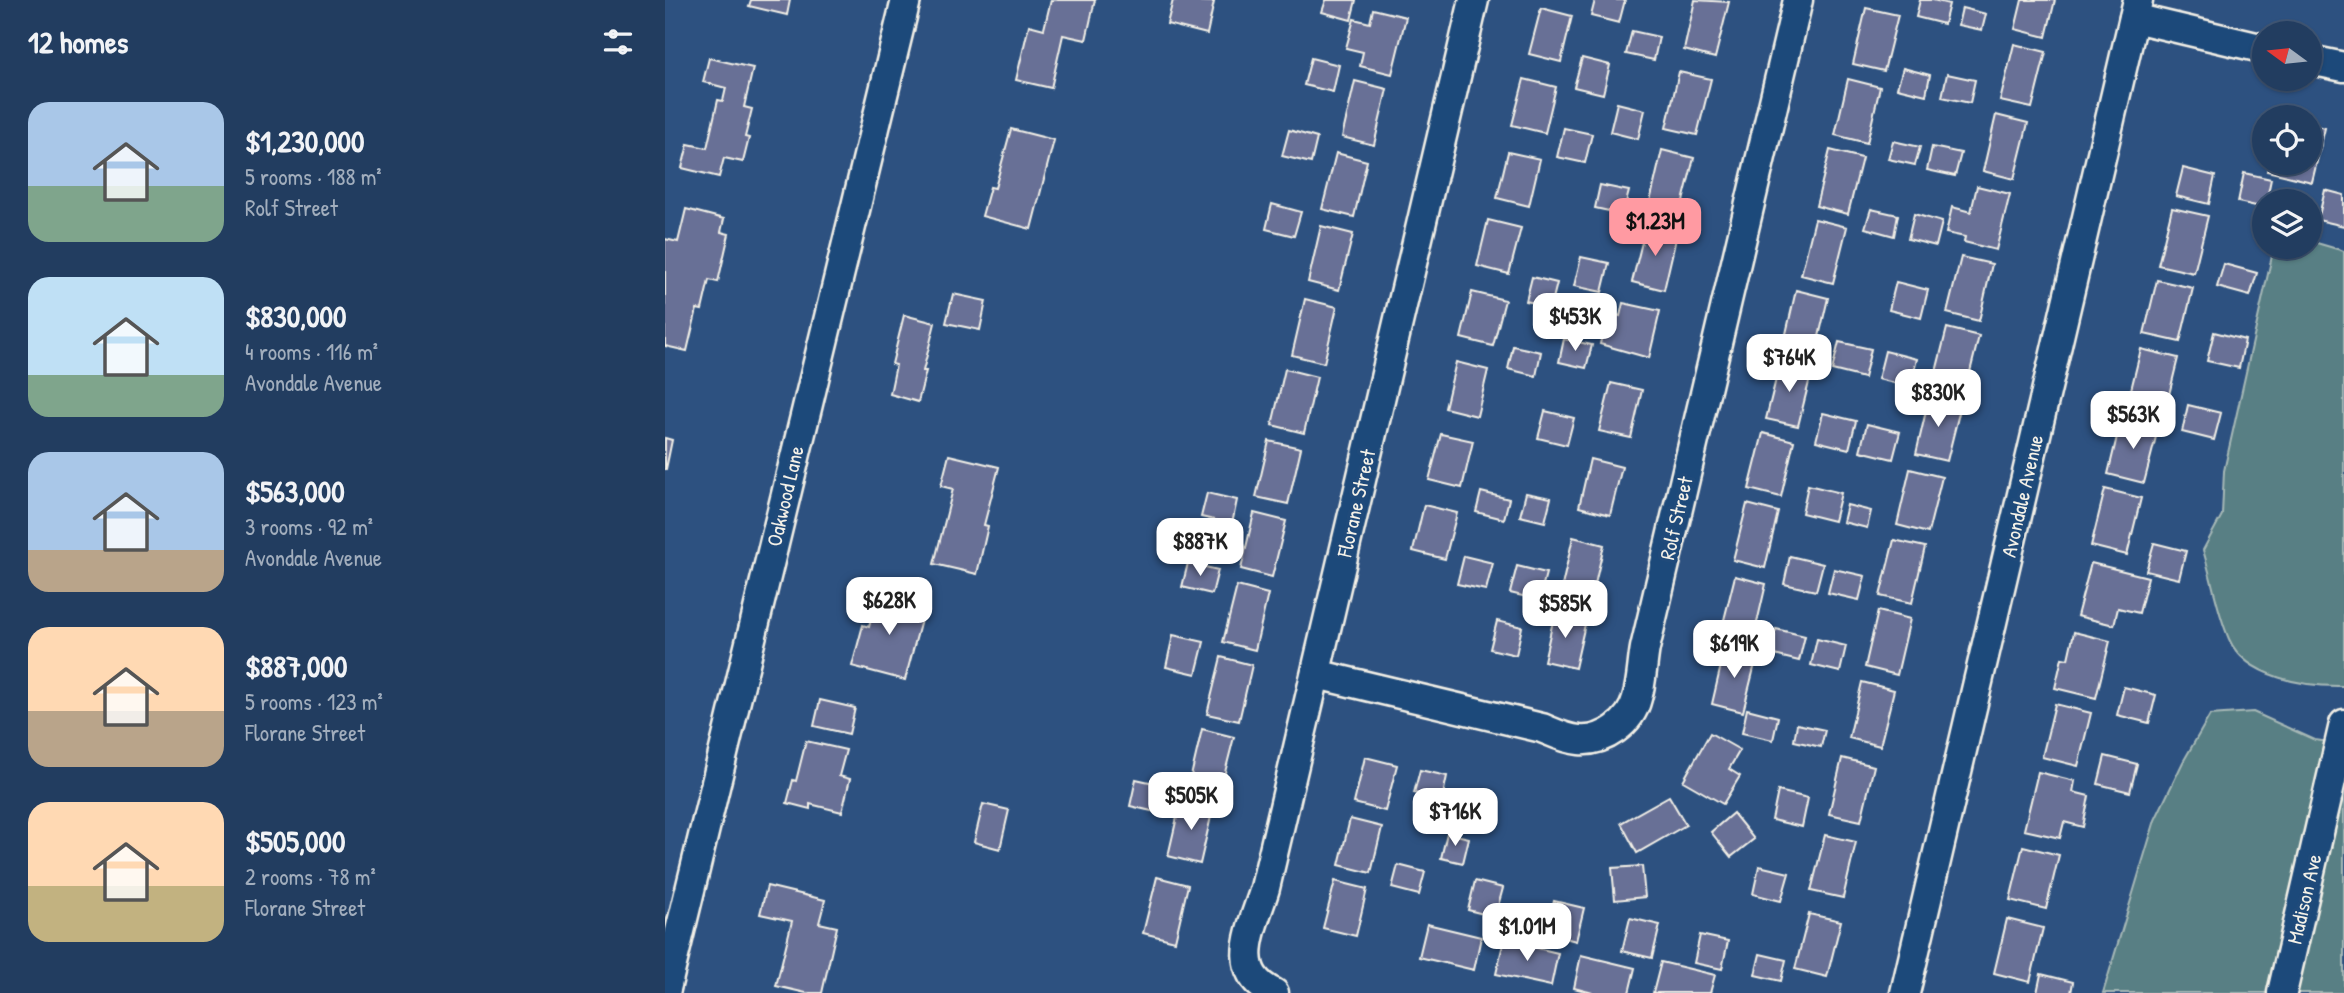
<!DOCTYPE html>
<html lang="en">
<head>
<meta charset="utf-8">
<style>
  body { margin:0; font-family:"Patrick Hand",sans-serif; background:#2a4466; color:#f1f3f6; height:100vh; display:flex; flex-direction:column; font-size:26px; white-space:nowrap }
  * { box-sizing:border-box; margin:0 }
  p { font-size:23px; color:#a2aebd }
  .icon { flex:none; width:38px; height:38px; fill:none; stroke:currentColor; stroke-width:2; stroke-linecap:round; stroke-linejoin:round }
  .map { position:relative; flex:1; overflow:hidden }
  .sheet { display:flex; flex-direction:column; background:#223d60; width:665px }
  .sheet>* { flex:none }
  .needle { width:46px; rotate:285deg }
  .controls { position:absolute; left:1587px; top:21px; display:grid; gap:14px }
  .controls a { display:grid; place-items:center; width:70px; height:70px; border-radius:50%; background:#223d60; box-shadow:0 2px 5px #0004,0 0 0 2px #3f5675; font-size:35px }
  .price { position:absolute; translate:-50% -60px; padding:0 16px; border-radius:14px; background:#fff; color:#222; font-size:23px; line-height:46px; filter:drop-shadow(0 2px 4px #0008) }
  .price::after { content:''; position:absolute; left:50%; top:42px; width:21px; height:16px; margin-left:-10px; background:inherit; clip-path:polygon(0 0,100% 0,50% 100%) }
  .price.on { background:#ff9aa2; color:#111 }
  ul { padding:0; list-style:none }
  li { display:flex; align-items:center; gap:21px; height:175px; padding:0 28px }
  li span { display:grid; place-items:center; flex:none; width:196px; height:140px; border-radius:21px; color:#555 }
  li>.icon { margin-inline-start:auto }
  span .icon { width:84px; height:84px; fill:#fffc; stroke-width:1 }
  li b { font-size:30px }
  h2 { display:flex; justify-content:space-between; align-items:center; height:84px; padding:0 28px; font-size:30px }
  main { display:flex; flex:1; min-height:0 }
  .map>svg:first-child { display:block }
  .green { fill:#597f84; stroke:#a6b8b6; stroke-width:2 }
  .building { fill:#676f96; stroke:#f4f1e8; stroke-width:2 }
  .lines { fill:none; stroke-linecap:round; stroke-linejoin:round }
  .minor-casing { stroke:#f4f1e8; stroke-width:33 }
  .minor { stroke:#1f4a7a; stroke-width:28 }
  .labels { text-anchor:middle; dominant-baseline:central; stroke-width:7; stroke-linejoin:round; paint-order:stroke }
  .street-label { font-size:21px; fill:#f4f1e8; stroke:#1f4a7a }
</style>
</head>
<body>
<main>
<section class="sheet">
<h2>12 homes<svg class="icon" aria-label="filters" viewBox="0 0 24 24"><path d="M4 7h16M4 17h16"/><circle cx="9" cy="7" r="2"/><circle cx="15" cy="17" r="2"/></svg></h2>
<ul>
<li><span style="background:linear-gradient(#a9c7e8 60%,#7fa58c 0)"><svg class="icon" aria-label="home" viewBox="0 0 24 24"><path d="M3 11l9-7 9 7M6 9v11h12V9"/></svg></span><div><b>$1,230,000</b><p>5 rooms · 188 m²</p><p>Rolf Street</p></div></li>
<li><span style="background:linear-gradient(#bfe0f5 70%,#7fa58c 0)"><svg class="icon" aria-label="home" viewBox="0 0 24 24"><path d="M3 11l9-7 9 7M6 9v11h12V9"/></svg></span><div><b>$830,000</b><p>4 rooms · 116 m²</p><p>Avondale Avenue</p></div></li>
<li><span style="background:linear-gradient(#a9c7e8 70%,#b9a48a 0)"><svg class="icon" aria-label="home" viewBox="0 0 24 24"><path d="M3 11l9-7 9 7M6 9v11h12V9"/></svg></span><div><b>$563,000</b><p>3 rooms · 92 m²</p><p>Avondale Avenue</p></div></li>
<li><span style="background:linear-gradient(#ffd9b3 60%,#b9a48a 0)"><svg class="icon" aria-label="home" viewBox="0 0 24 24"><path d="M3 11l9-7 9 7M6 9v11h12V9"/></svg></span><div><b>$887,000</b><p>5 rooms · 123 m²</p><p>Florane Street</p></div></li>
<li><span style="background:linear-gradient(#ffd9b3 60%,#c2b280 0)"><svg class="icon" aria-label="home" viewBox="0 0 24 24"><path d="M3 11l9-7 9 7M6 9v11h12V9"/></svg></span><div><b>$505,000</b><p>2 rooms · 78 m²</p><p>Florane Street</p></div></li>
</ul>
</section>
<div class="map">
<svg width="1679" height="993" viewBox="0 0 1679 993">
  <rect width="100%" height="100%" fill="#2d5180"/>
  <filter id="ink" filterUnits="userSpaceOnUse"><feTurbulence type="fractalNoise" baseFrequency=".0143" numOctaves="2"/><feDisplacementMap in="SourceGraphic" scale="14" xChannelSelector="R" yChannelSelector="G"/><feConvolveMatrix kernelMatrix="1 2 1 2 8 2 1 2 1" color-interpolation-filters="sRGB"/></filter>
  <g filter="url(#ink)">
    <g class="green">
      <path d="M1645 241 1679 251V686C1642 687 1581 678 1564 639 1552 612 1547 579 1538 550L1557 515 1559 471 1609 247H1645Z"/>
      <polygon points="1588,712 1650,740 1679,744 1679,993 1438,993 1490,820 1518,762 1545,715"/>
    </g>
    <g class="building">
      <polygon points="86,0 125,0 122,15 84,6"/>
      <polygon points="386,0 430,0 421,40 398,35 386,88 351,80 364,25 379,29"/>
      <polygon points="508,0 549,2 542,34 502,24"/>
      <polygon points="661,0 691,0 686,20 657,12"/>
      <polygon points="930,0 960,0 954,23 926,16"/>
      <polygon points="1030,0 1064,2 1050,58 1019,50"/>
      <polygon points="1255,0 1268,0 1284,4 1279,24 1251,17"/>
      <polygon points="1357,0 1390,0 1381,37 1350,29"/>
      <polygon points="876,8 907,16 896,62 864,54"/>
      <polygon points="1201,8 1233,15 1219,71 1188,64"/>
      <polygon points="1297,8 1321,14 1317,30 1293,25"/>
      <polygon points="708,9 741,17 727,74 695,66 698,52 681,48 689,19 705,23"/>
      <polygon points="967,31 994,37 989,60 961,54"/>
      <polygon points="1349,44 1381,52 1367,108 1335,101"/>
      <polygon points="44,58 88,68 79,107 87,109 80,137 84,138 78,162 59,158 54,177 17,168 23,144 42,148 53,100 58,101 61,88 38,82"/>
      <polygon points="646,58 674,65 668,92 639,85"/>
      <polygon points="917,58 945,65 938,94 909,87"/>
      <polygon points="1238,68 1265,75 1261,95 1232,88"/>
      <polygon points="1014,72 1046,79 1032,135 1001,128"/>
      <polygon points="1282,74 1310,80 1305,103 1277,97"/>
      <polygon points="859,79 891,87 880,133 847,125"/>
      <polygon points="1183,79 1215,87 1202,143 1170,135"/>
      <polygon points="690,81 722,89 709,145 677,137"/>
      <polygon points="952,103 980,110 973,139 945,132"/>
      <polygon points="1331,115 1363,123 1349,179 1318,171"/>
      <polygon points="1600,119 1600,152 1592,151"/>
      <polygon points="1645,124 1660,128 1647,182 1602,171 1604,163 1645,163"/>
      <polygon points="899,128 927,134 920,163 892,157"/>
      <polygon points="346,129 389,140 366,229 317,216 325,187 330,188"/>
      <polygon points="624,130 652,138 646,163 617,156"/>
      <polygon points="1228,141 1255,147 1250,165 1223,159"/>
      <polygon points="1267,147 1296,153 1290,176 1262,170"/>
      <polygon points="997,150 1029,158 1015,213 984,206"/>
      <polygon points="1165,150 1197,158 1183,214 1151,206"/>
      <polygon points="843,152 875,159 864,206 832,198"/>
      <polygon points="671,153 702,161 689,217 657,209"/>
      <polygon points="1518,168 1550,176 1544,204 1511,196"/>
      <polygon points="1579,173 1606,179 1600,208 1573,202"/>
      <polygon points="935,185 964,191 958,214 930,208"/>
      <polygon points="1312,186 1345,194 1331,250 1299,242 1300,237 1281,233 1287,207 1306,212"/>
      <polygon points="1660,190 1679,195 1679,226 1653,220"/>
      <polygon points="607,204 636,212 629,236 601,229"/>
      <polygon points="1507,208 1543,216 1529,273 1493,265"/>
      <polygon points="21,209 59,219 56,232 64,234 53,282 44,280 37,310 32,309 22,351 0,346 0,239 13,242"/>
      <polygon points="1206,209 1233,215 1229,236 1200,228"/>
      <polygon points="1249,214 1277,222 1271,246 1243,239"/>
      <polygon points="1150,219 1182,227 1168,283 1136,275"/>
      <polygon points="823,220 856,228 844,274 812,266"/>
      <polygon points="656,226 688,234 674,290 643,282"/>
      <polygon points="981,226 1012,234 999,290 967,282"/>
      <polygon points="916,257 944,263 937,292 909,286"/>
      <polygon points="1296,257 1327,264 1314,321 1282,313"/>
      <polygon points="1559,264 1592,273 1585,296 1552,287"/>
      <polygon points="867,277 892,283 886,307 861,301"/>
      <polygon points="1492,280 1528,288 1515,342 1479,334"/>
      <polygon points="1231,282 1263,290 1256,318 1224,310"/>
      <polygon points="1131,290 1163,298 1150,354 1118,347"/>
      <polygon points="807,292 840,300 828,346 796,338"/>
      <polygon points="288,294 321,301 315,330 281,323"/>
      <polygon points="640,299 672,307 659,363 627,355"/>
      <polygon points="958,303 995,311 984,358 935,344 942,313 955,316"/>
      <polygon points="239,315 270,323 258,371 261,371 253,402 225,394 231,365 227,364"/>
      <polygon points="1282,328 1314,336 1300,392 1268,384"/>
      <polygon points="1549,332 1580,340 1574,368 1542,361"/>
      <polygon points="899,339 927,345 921,368 894,362"/>
      <polygon points="1174,342 1206,349 1199,378 1167,370"/>
      <polygon points="848,346 876,352 871,376 843,369"/>
      <polygon points="1476,349 1513,358 1499,415 1462,406"/>
      <polygon points="1220,351 1252,359 1245,387 1213,379"/>
      <polygon points="791,362 823,370 812,416 780,408"/>
      <polygon points="1115,363 1147,370 1133,426 1101,419"/>
      <polygon points="620,369 652,377 639,433 607,425"/>
      <polygon points="946,383 977,390 966,438 934,431"/>
      <polygon points="1264,398 1296,405 1282,461 1251,454"/>
      <polygon points="1523,405 1556,413 1549,440 1517,432"/>
      <polygon points="880,411 909,418 902,445 873,438"/>
      <polygon points="1158,413 1191,421 1184,449 1151,441"/>
      <polygon points="1456,420 1493,429 1479,483 1443,474"/>
      <polygon points="1202,424 1235,432 1228,459 1195,451"/>
      <polygon points="1098,433 1129,441 1116,497 1084,489"/>
      <polygon points="776,434 808,441 797,488 764,480"/>
      <polygon points="0,438 7,440 1,469 0,469"/>
      <polygon points="604,441 636,448 623,504 591,497"/>
      <polygon points="284,455 334,467 319,525 323,526 312,574 269,564 288,489 276,486"/>
      <polygon points="925,459 957,467 945,515 914,507"/>
      <polygon points="1245,469 1277,477 1263,533 1232,525"/>
      <polygon points="1143,485 1176,493 1169,521 1137,513"/>
      <polygon points="1440,489 1476,498 1462,555 1426,546"/>
      <polygon points="816,492 844,499 839,519 811,512"/>
      <polygon points="542,493 572,500 567,524 536,517"/>
      <polygon points="861,493 886,498 880,522 855,516"/>
      <polygon points="1082,504 1113,512 1100,568 1068,560"/>
      <polygon points="759,505 792,513 780,559 748,551"/>
      <polygon points="1182,505 1206,511 1202,528 1178,522"/>
      <polygon points="589,513 621,521 607,577 576,569"/>
      <polygon points="908,537 939,545 928,593 897,586"/>
      <polygon points="1229,540 1260,547 1247,603 1215,596"/>
      <polygon points="1489,543 1521,551 1514,579 1481,571"/>
      <polygon points="799,556 828,563 821,590 792,584"/>
      <polygon points="1125,556 1158,564 1151,591 1119,584"/>
      <polygon points="523,563 553,570 547,594 517,587"/>
      <polygon points="1426,563 1483,577 1474,613 1453,608 1449,625 1412,616"/>
      <polygon points="852,566 881,573 874,600 845,593"/>
      <polygon points="1169,569 1200,576 1194,600 1163,593"/>
      <polygon points="1070,576 1101,584 1088,640 1056,632"/>
      <polygon points="572,586 603,594 590,650 558,642"/>
      <polygon points="213,594 260,605 240,680 187,666 198,625 204,627"/>
      <polygon points="1213,611 1245,619 1232,675 1200,667"/>
      <polygon points="890,612 921,620 910,668 879,661"/>
      <polygon points="832,621 857,627 851,655 825,649"/>
      <polygon points="1111,629 1140,636 1134,661 1105,654"/>
      <polygon points="1409,632 1445,641 1431,698 1390,688 1397,658 1403,659"/>
      <polygon points="508,635 539,642 531,674 501,667"/>
      <polygon points="1152,639 1181,646 1175,672 1146,665"/>
      <polygon points="1060,648 1092,656 1078,712 1047,704"/>
      <polygon points="556,657 587,665 574,721 542,714"/>
      <polygon points="1197,682 1229,690 1215,746 1184,738"/>
      <polygon points="1459,687 1491,695 1484,723 1452,715"/>
      <polygon points="155,700 190,708 184,734 149,726"/>
      <polygon points="1390,704 1426,713 1413,766 1377,757"/>
      <polygon points="1082,709 1113,717 1108,740 1077,733"/>
      <polygon points="1132,724 1160,730 1156,747 1129,741"/>
      <polygon points="537,729 569,737 555,792 524,785"/>
      <polygon points="1045,733 1075,750 1064,769 1075,776 1058,804 1018,781"/>
      <polygon points="141,741 181,750 174,776 185,779 177,812 145,804 145,809 122,803 128,780 131,781"/>
      <polygon points="1440,756 1472,764 1465,792 1433,784"/>
      <polygon points="700,757 732,765 720,811 689,803"/>
      <polygon points="1177,758 1209,766 1196,821 1164,814"/>
      <polygon points="755,770 782,776 777,800 749,793"/>
      <polygon points="1373,772 1410,781 1408,792 1424,796 1418,827 1399,822 1395,838 1359,830"/>
      <polygon points="471,779 498,785 491,812 465,806"/>
      <polygon points="1113,791 1143,798 1137,827 1107,820"/>
      <polygon points="1004,796 1021,825 972,853 956,823"/>
      <polygon points="516,800 548,808 535,864 503,856"/>
      <polygon points="318,804 344,810 335,849 309,842"/>
      <polygon points="1068,813 1089,839 1066,857 1046,832"/>
      <polygon points="685,819 717,827 706,873 674,865"/>
      <polygon points="782,833 804,838 798,863 776,858"/>
      <polygon points="1160,835 1191,842 1178,898 1146,891"/>
      <polygon points="1358,846 1394,855 1381,909 1345,900"/>
      <polygon points="733,865 760,872 754,895 727,888"/>
      <polygon points="977,866 980,897 950,900 947,868"/>
      <polygon points="1094,866 1124,873 1116,901 1088,894"/>
      <polygon points="492,877 523,885 510,941 478,933"/>
      <polygon points="670,881 702,889 691,936 658,928"/>
      <polygon points="810,881 838,888 830,917 803,910"/>
      <polygon points="102,886 160,900 154,923 172,927 157,993 141,993 111,986 127,921 95,914"/>
      <polygon points="889,901 919,908 911,941 881,933"/>
      <polygon points="1144,914 1176,921 1162,977 1130,969"/>
      <polygon points="965,918 995,925 987,958 957,951"/>
      <polygon points="1342,919 1378,928 1365,982 1329,973"/>
      <polygon points="762,924 816,937 809,970 754,957"/>
      <polygon points="1035,935 1063,941 1057,969 1029,963"/>
      <polygon points="839,940 893,953 886,986 831,974"/>
      <polygon points="1095,954 1121,960 1116,981 1090,975"/>
      <polygon points="916,955 970,968 964,993 928,993 909,988"/>
      <polygon points="996,962 1050,975 1045,993 988,993"/>
      <polygon points="1376,974 1408,982 1406,993 1372,993"/>
    </g>
    <g class="lines">
      <g class="minor-casing">
        <g id="minor">
          <polyline points="1469,18 1600,49"/>
          <polyline points="1645,60 1679,67"/>
          <path d="M651 674 877 728C889 733 901 739 914 740 939 742 966 723 972 698 977 682 977 664 980 648L1133 0"/>
          <polyline points="0,993 241,0"/>
          <path d="M609 993C562 971 589 925 600 888L809 0"/>
          <polyline points="1240,993 1473,0"/>
          <polyline points="1617,993 1679,724"/>
        </g>
      </g>
      <use href="#minor" class="minor"/>
    </g>
  </g>
  <g class="labels">
    <g class="street-label">
      <text transform="translate(120 496) rotate(-77)">Oakwood Lane</text>
      <text transform="translate(1357 496) rotate(-77)">Avondale Avenue</text>
      <text transform="translate(691 503) rotate(-77)">Florane Street</text>
      <text transform="translate(1011 518) rotate(-77)">Rolf Street</text>
      <text transform="translate(1639 899) rotate(-77)">Madison Ave</text>
    </g>
  </g>
</svg>
<div class="controls">
<a><svg class="needle" viewBox="-14 -14 28 28"><path d="M0-13l5 13h-10z" fill="#e53935"/><path d="M0 13l5-13h-10z" fill="#a2aebd"/></svg></a>
<a><svg class="icon" aria-label="locate" viewBox="0 0 24 24"><circle cx="12" cy="12" r="6"/><path d="M12 2v4M12 18v4M2 12h4M18 12h4"/></svg></a>
<a><svg class="icon" aria-label="layers" viewBox="0 0 24 24"><path d="M12 4l9 5-9 5-9-5zM3 14l9 5 9-5"/></svg></a>
</div>
<b class="price on" style="left:990px;top:258px">$1.23M</b>
<b class="price" style="left:910px;top:353px">$453K</b>
<b class="price" style="left:1124px;top:394px">$764K</b>
<b class="price" style="left:1273px;top:429px">$830K</b>
<b class="price" style="left:1468px;top:451px">$563K</b>
<b class="price" style="left:535px;top:578px">$887K</b>
<b class="price" style="left:224px;top:637px">$628K</b>
<b class="price" style="left:900px;top:640px">$585K</b>
<b class="price" style="left:1069px;top:680px">$619K</b>
<b class="price" style="left:526px;top:832px">$505K</b>
<b class="price" style="left:790px;top:848px">$716K</b>
<b class="price" style="left:862px;top:963px">$1.01M</b>
</div>
</main>
</body>
</html>
